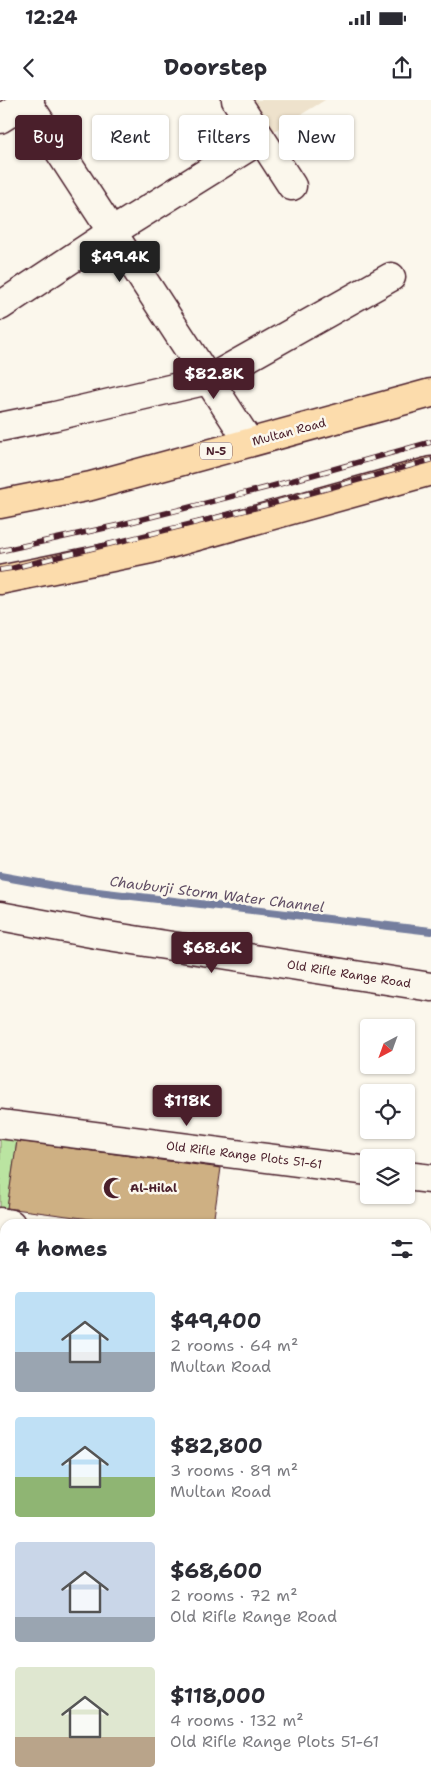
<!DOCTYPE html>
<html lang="en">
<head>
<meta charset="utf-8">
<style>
  body { margin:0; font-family:"Shantell Sans",sans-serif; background:#f2f2f3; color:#2b2b33; height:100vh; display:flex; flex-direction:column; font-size:19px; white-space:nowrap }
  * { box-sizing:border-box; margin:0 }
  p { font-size:16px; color:#7c7c81 }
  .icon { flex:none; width:28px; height:28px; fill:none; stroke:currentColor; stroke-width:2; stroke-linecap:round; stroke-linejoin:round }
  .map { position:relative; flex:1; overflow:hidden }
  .drawer { position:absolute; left:0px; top:1119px; width:431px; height:571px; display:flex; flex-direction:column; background:#fff; border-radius:15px 15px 0 0; box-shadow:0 1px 4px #0004 }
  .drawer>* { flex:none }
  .hud { position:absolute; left:15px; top:15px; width:401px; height:45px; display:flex; gap:10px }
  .needle { width:32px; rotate:221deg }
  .buttons { position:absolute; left:360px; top:919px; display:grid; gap:10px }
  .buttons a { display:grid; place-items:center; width:55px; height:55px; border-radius:5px; background:#fff; box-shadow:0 1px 4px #0004; font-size:25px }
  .price { position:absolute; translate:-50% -42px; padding:0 11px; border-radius:5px; background:#4a1f2b; color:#fff; font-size:16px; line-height:32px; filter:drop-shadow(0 1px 2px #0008) }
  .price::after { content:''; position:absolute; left:50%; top:30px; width:15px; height:11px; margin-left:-8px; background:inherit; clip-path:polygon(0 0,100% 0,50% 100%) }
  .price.current { background:#222; color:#fff }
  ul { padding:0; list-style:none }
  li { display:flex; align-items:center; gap:15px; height:125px; padding:0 15px }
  li span { display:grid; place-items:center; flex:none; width:140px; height:100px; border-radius:5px; color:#555 }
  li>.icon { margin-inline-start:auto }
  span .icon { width:60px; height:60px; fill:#fffc; stroke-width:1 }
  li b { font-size:21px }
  h2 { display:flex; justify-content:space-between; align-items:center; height:60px; padding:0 15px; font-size:21px }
  .tag { padding:0 18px; border-radius:5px; background:#fff; box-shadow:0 1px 4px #0004; font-size:18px; line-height:45px }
  .tag.current { background:#4a1f2b; color:#fff }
  .status { display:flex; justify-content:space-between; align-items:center; height:35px; padding:0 25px; background:#fff; direction:ltr }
  .status svg { height:14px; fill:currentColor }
  header { display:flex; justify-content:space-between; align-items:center; height:65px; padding:0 15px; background:#fff; font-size:22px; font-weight:700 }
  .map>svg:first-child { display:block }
  .built { fill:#eee2cc }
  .green { fill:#bae4a1; stroke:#828266 }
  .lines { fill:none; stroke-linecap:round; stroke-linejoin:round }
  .stream { stroke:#757e9e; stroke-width:8 }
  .building { fill:#ceb083; stroke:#4a1f2b }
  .street-casing { stroke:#4a1f2b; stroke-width:31 }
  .primary-casing { stroke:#4a1f2b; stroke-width:31 }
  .street { stroke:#fbf7ec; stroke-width:28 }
  .primary { stroke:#fcdcac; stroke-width:28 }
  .rail-casing { stroke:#4a1f2b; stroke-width:5.5 }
  .rail { stroke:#fbf7ec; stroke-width:4; stroke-dasharray:11; stroke-linecap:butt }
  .labels { text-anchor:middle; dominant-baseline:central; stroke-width:5; stroke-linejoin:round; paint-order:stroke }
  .shield { fill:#fbf7ec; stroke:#7f6065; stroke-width:1 }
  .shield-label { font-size:11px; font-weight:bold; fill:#4a1f2b }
  .street-label { font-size:12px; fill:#4a1f2b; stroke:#fbf7ec }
  .poi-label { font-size:12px; font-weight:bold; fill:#4a1f2b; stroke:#fbf7ec; text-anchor:start }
  .water-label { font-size:14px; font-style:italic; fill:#604e65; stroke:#fbf7ec }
</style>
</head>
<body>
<div class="status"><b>12:24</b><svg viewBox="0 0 49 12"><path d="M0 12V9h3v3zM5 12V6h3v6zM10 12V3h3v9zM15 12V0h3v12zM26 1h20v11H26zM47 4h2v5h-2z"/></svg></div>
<header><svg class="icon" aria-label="back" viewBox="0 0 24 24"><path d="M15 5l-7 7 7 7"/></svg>Doorstep<svg class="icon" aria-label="share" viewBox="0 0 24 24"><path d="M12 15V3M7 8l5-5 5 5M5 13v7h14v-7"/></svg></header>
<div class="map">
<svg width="431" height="1689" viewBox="0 0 431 1689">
  <rect width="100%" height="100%" fill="#fbf7ec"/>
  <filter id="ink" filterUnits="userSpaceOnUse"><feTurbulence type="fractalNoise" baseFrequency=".02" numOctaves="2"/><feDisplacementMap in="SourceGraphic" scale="10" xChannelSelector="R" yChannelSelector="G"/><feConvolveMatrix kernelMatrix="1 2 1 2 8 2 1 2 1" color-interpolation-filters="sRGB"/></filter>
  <g filter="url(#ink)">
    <polygon class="built" points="236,0 325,0 261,39"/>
    <polygon class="green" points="0,1030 18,1033 5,1123 0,1122"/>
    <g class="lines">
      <polyline class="stream" points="0,776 72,789 431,831"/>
    </g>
    <polygon class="building" points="17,1041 221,1068 213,1124 128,1124 7,1108"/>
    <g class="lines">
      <g class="street-casing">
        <g id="street">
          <polyline points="26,0 249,342"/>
          <polyline points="236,0 292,86"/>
          <polyline points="0,19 30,0"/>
          <polyline points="0,206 112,132 261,39"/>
          <polyline points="0,327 55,316 208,280 391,177"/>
          <polyline points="0,816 102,835 431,887"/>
          <polyline points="0,1024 369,1071"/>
          <polyline points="406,1076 431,1079"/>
          <polyline points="0,1122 11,1124"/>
          <polyline points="426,1168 431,1169"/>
          <polyline points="0,1296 5,1296"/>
          <polyline points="426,1357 431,1358"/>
          <polyline points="0,1437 5,1438"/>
          <polyline points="426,1502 431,1503"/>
          <polyline points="0,1591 5,1591"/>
          <polyline points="426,1645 431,1646"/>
          <polyline points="30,1689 30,1685"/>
          <polyline points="271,1689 271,1685"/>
        </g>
      </g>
      <g class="primary-casing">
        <g id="primary">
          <polyline points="0,404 91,386 431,293"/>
          <polyline points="0,480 151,449 431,371"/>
        </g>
      </g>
      <use href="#street" class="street"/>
      <use href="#primary" class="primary"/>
      <g class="rail-casing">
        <g id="rail">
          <polyline points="0,451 119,425 269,387 431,342"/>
          <polyline points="0,470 13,468 267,405 431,360"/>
        </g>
      </g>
      <use href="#rail" class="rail"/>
    </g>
  </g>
  <defs>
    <g id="mosque-bare" transform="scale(1.725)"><path d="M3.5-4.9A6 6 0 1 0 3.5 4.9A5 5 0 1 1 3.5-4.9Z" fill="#4a1f2b" stroke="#fbf7ec" stroke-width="2.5" paint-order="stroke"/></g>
  </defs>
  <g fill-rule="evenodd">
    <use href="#mosque-bare" x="114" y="1088"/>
  </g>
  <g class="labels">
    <rect class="shield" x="200" y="342.5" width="32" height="17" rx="4"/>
    <g class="shield-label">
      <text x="216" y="351">N-5</text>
    </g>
    <g class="street-label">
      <text transform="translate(289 332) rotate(-15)">Multan Road</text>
      <text transform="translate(349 874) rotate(9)">Old Rifle Range Road</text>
      <text transform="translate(244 1055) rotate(7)">Old Rifle Range Plots 51-61</text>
    </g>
    <g class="poi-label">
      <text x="130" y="1088">Al-Hilal</text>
    </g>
    <g class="water-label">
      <text transform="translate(217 794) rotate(7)">Chauburji Storm Water Channel</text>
    </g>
  </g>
</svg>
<div class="buttons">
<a><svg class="needle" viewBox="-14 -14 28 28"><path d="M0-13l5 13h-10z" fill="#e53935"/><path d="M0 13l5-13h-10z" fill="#7c7c81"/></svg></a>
<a><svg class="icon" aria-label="locate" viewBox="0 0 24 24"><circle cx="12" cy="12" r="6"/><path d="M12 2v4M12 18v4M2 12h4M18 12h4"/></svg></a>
<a><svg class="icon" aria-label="layers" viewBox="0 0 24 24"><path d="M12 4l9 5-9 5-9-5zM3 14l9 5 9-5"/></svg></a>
</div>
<b class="price current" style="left:120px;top:183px">$49.4K</b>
<b class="price" style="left:214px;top:300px">$82.8K</b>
<b class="price" style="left:212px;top:874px">$68.6K</b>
<b class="price" style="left:187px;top:1027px">$118K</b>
<div class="hud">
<a class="tag current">Buy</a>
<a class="tag">Rent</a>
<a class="tag">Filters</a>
<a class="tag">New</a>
</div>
<section class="drawer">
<h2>4 homes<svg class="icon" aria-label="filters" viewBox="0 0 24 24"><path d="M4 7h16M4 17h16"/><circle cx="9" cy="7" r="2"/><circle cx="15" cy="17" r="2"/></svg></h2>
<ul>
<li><span style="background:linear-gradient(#bfe0f5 60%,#9aa5b1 0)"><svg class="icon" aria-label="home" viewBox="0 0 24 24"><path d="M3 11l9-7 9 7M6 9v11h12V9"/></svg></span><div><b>$49,400</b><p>2 rooms · 64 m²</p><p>Multan Road</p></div></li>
<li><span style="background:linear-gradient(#bfe0f5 60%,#8fb573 0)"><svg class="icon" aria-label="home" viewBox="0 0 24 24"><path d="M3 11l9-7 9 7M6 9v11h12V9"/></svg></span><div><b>$82,800</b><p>3 rooms · 89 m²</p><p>Multan Road</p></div></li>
<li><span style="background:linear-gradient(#c9d6e8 75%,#9aa5b1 0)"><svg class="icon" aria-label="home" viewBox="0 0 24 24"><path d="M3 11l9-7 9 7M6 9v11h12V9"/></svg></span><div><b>$68,600</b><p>2 rooms · 72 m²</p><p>Old Rifle Range Road</p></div></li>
<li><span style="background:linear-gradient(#dfe7d0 70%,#b9a48a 0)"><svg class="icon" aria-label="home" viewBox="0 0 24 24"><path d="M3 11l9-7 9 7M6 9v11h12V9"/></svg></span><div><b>$118,000</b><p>4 rooms · 132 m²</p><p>Old Rifle Range Plots 51-61</p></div></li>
</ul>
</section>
</div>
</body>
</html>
